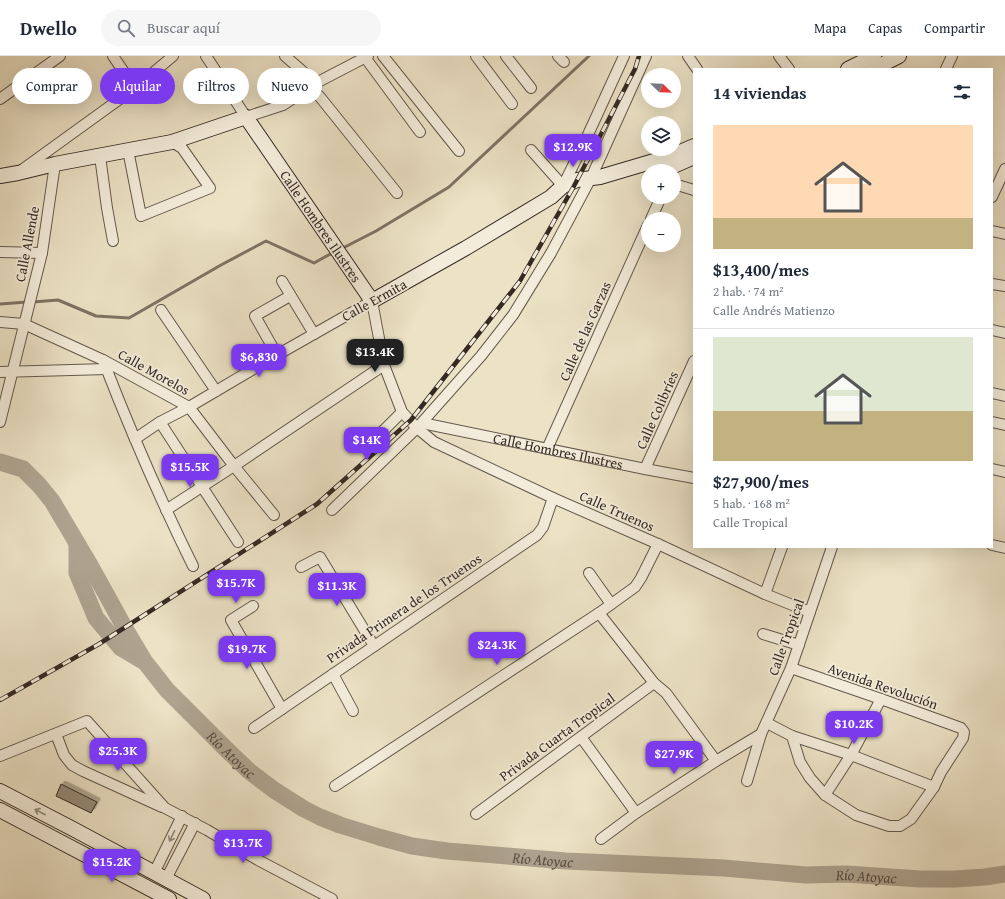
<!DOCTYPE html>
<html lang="es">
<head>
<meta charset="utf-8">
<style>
  body { margin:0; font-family:"Gentium Book Plus",serif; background:#f6f6f7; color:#1f2937; height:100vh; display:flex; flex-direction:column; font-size:15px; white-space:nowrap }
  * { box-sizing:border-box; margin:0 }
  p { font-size:13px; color:#747a83 }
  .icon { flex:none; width:22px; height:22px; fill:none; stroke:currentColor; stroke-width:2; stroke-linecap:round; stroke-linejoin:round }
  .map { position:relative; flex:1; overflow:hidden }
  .drawer { position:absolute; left:693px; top:12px; width:300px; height:480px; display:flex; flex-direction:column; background:#fff; border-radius:0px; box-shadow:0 4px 16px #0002 }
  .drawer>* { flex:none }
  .hud { position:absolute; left:12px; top:12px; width:380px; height:36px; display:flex; gap:8px }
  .needle { width:26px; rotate:113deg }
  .buttons { position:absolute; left:641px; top:12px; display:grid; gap:8px }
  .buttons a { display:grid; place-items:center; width:40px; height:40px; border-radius:50%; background:#fff; box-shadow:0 4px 16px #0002; font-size:20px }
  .price { position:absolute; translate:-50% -34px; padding:0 9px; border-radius:8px; background:#7c3aed; color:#fff; font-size:13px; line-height:26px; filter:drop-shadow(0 1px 2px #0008) }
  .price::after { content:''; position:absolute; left:50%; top:24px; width:12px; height:9px; margin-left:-6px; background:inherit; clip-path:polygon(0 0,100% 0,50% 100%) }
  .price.on { background:#222; color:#fff }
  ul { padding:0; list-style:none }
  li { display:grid; align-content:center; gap:8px; height:212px; padding:0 20px }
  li+li { border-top:1px solid #e0e1e3 }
  li span { display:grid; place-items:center; height:124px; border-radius:0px; color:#555 }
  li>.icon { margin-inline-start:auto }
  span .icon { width:72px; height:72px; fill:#fffc; stroke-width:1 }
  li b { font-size:17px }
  h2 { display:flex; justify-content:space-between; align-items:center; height:48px; padding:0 20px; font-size:17px }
  .pill { padding:0 14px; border-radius:18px; background:#fff; box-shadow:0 4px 16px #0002; font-size:14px; line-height:36px }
  .pill.on { background:#7c3aed; color:#fff }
  header { display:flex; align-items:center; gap:24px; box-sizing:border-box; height:56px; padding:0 20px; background:#fff; border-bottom:1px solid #e0e1e3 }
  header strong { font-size:19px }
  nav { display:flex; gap:22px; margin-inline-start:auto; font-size:14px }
  .search { width:280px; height:36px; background:#f6f6f7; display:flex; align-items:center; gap:10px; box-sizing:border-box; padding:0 14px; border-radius:22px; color:#747a83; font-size:15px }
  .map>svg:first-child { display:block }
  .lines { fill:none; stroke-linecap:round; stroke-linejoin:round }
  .stream { stroke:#7e7364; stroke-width:3 }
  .river { stroke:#aea38f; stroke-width:17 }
  .building { fill:#948a78; stroke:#352a23; filter:url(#shadow) }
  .street-casing { stroke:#63584c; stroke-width:12 }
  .secondary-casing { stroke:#352a23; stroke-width:16 }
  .street { stroke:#f3ecda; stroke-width:10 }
  .secondary { stroke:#f3ecda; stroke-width:14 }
  .rail-casing { stroke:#352a23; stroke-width:4.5 }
  .rail { stroke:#f3ecda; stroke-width:3; stroke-dasharray:9; stroke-linecap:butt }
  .oneway { stroke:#948b7e }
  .labels { text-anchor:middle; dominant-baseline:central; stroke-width:3.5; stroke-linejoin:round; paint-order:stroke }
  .street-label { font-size:14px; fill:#352a23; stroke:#f3ecda }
  .water-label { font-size:15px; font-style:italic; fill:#594e43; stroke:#f3ecda }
</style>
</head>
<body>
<header>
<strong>Dwello</strong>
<div class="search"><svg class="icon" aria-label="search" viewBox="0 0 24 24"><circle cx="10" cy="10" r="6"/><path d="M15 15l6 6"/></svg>Buscar aquí</div>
<nav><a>Mapa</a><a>Capas</a><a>Compartir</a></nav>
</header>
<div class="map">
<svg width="1005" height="843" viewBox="0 0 1005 843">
  <defs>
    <filter id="shadow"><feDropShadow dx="3.5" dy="-3.5" stdDeviation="0" flood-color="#0004"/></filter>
  </defs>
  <rect width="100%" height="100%" fill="#ece2c6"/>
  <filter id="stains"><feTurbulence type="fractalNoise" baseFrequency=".005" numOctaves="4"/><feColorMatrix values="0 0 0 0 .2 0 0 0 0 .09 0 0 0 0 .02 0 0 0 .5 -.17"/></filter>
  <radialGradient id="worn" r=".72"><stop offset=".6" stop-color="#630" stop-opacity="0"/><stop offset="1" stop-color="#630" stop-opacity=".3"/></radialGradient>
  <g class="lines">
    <g class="stream">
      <polyline points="341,193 376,175 449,131 589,0"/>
      <polyline points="33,246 58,244 96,260 129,262 221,209 266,185 314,207 334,196"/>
      <polyline points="0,248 27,246"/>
    </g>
    <g class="river">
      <path id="s1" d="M0 406 23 413 39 429 52 445 90 509 127 576 145 606 167 634 226 693 249 715 274 734 304 753 320 761 340 769 379 781 412 790 447 795 566 805 724 812 806 819 846 818 920 823H955L985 821 1005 818"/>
      <polyline points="77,489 77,517 96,562 121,592 143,605"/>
    </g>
  </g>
  <polygon class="building" points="61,728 97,746 91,757 56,740"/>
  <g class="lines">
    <g class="street-casing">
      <g id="street">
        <polyline points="113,0 135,32"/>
        <polyline points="206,0 246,61 283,49 316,27 368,0"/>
        <polyline points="285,0 316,27"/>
        <polyline points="364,0 420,76"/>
        <polyline points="383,0 459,95"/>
        <polyline points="476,0 512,48"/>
        <polyline points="506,0 531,32"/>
        <polyline points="558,0 564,6"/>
        <polyline points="688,0 697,13"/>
        <polyline points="779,0 789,13"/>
        <polyline points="946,13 952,0"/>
        <polyline points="310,31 320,41 397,137"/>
        <polyline points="0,43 60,0"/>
        <polyline points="128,94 141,160 210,132 182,92 172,86"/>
        <polyline points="531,94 563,130"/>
        <polyline points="100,100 107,152 113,185"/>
        <polyline points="23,113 135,32 173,0"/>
        <polyline points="674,128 694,134"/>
        <polyline points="562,132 586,83 624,0"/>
        <polyline points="992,141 1005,113"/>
        <polyline points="651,163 661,141"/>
        <polyline points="992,175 1005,178"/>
        <polyline points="0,196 42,197"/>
        <polyline points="282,225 314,278"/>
        <polyline points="992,228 1005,230"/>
        <polyline points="161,254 216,335"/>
        <polyline points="0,266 24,268 103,304 189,351 234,410 274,459"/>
        <polyline points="992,274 1005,277"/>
        <polyline points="277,299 255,260 290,240"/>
        <path d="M103 304C130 374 160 443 193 510"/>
        <polyline points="0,316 107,313"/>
        <polyline points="992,337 1005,340"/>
        <polyline points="0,366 42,197 55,108"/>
        <polyline points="160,366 238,486"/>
        <polyline points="992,366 1005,369"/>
        <path id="s2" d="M422 367 645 413 694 422"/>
        <polyline points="135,383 160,366 189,351 277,299 372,245 384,309 402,356 417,372 434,386 553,442 658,488 765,538 810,556"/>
        <polyline points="368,390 402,356"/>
        <polyline points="547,393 648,169"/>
        <polyline points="645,413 694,305"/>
        <polyline points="992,413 1005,416"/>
        <polyline points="166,454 234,410 384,309"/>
        <polyline points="332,454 417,372 481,300 513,259 551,197 591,122 646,0"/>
        <polyline points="992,489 1005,492"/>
        <polyline points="301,511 320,501 374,590"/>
        <polyline points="589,517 611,548"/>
        <polyline points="765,538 782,491"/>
        <polyline points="253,550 231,564 282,653"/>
        <polyline points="599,557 654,627 666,637 716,705"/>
        <polyline points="763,578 799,589"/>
        <polyline points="791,612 881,643 961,672 964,676 963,682 941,716 934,731 911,763 900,770 889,770 856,759 825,739 810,722 800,706 792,680"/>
        <polyline points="333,618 353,655"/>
        <polyline points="767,667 792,680 851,699 934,731"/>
        <polyline points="254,672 537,479 543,471 553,442"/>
        <polyline points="56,678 64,699 72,709 83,715 162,751"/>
        <polyline points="581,681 636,757"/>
        <polyline points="0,700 87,665 165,752 207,774 258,804 332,843"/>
        <polyline points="747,725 761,678 791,612 832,491"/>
        <polyline points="335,730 599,557 635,531 641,522 658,488"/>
        <polyline points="825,739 851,699 881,643"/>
        <polyline points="476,758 654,627"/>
        <polyline points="601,783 636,757 716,705 761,678"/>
        <polyline points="154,817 182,760"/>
        <polyline points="166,823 195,767"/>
      </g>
    </g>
    <g class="secondary-casing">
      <g id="secondary">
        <polyline points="848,13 874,0"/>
        <polyline points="873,13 899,0"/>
        <polyline points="656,115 669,112 694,101"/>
        <path id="s3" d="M0 120 18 117 55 108 172 86 246 61 372 245 466 192 551 141 563 130 577 124 600 121 671 100 694 90"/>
        <polyline points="0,735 75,774 203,843"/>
        <polyline points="0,754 169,843"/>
      </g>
    </g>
    <use href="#street" class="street"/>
    <use href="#secondary" class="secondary"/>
    <g class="rail-casing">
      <polyline id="rail" points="0,644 99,588 317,448 411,364 520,225 574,130 635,13 639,0"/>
    </g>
    <use href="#rail" class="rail"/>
  </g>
  <defs><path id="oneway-shaft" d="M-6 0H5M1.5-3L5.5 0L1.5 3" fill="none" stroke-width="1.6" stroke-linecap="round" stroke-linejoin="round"/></defs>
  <g class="oneway">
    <use href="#oneway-shaft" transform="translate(40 756) rotate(-153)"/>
    <use href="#oneway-shaft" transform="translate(172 780) rotate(116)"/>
  </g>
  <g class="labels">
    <g class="street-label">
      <text stroke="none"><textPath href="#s3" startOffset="386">Calle Hombres Ilustres</textPath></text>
      <text transform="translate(27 188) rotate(-79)">Calle Allende</text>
      <text transform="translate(374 244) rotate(-29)">Calle Ermita</text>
      <text transform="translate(585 275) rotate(-66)">Calle de las Garzas</text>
      <text transform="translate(154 316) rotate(29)">Calle Morelos</text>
      <text transform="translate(657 354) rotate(-66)">Calle Colibríes</text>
      <text stroke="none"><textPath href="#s2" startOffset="139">Calle Hombres Ilustres</textPath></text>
      <text transform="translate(617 455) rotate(24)">Calle Truenos</text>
      <text transform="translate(404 552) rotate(-34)">Privada Primera de los Truenos</text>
      <text transform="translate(786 581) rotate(-70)">Calle Tropical</text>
      <text transform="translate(883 630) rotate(19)">Avenida Revolución</text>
      <text transform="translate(557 681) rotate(-36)">Privada Cuarta Tropical</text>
    </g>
    <g class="water-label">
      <text stroke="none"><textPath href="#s1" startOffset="380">Río Atoyac</textPath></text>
      <text stroke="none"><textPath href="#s1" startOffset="717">Río Atoyac</textPath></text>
      <text stroke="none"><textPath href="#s1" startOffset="1041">Río Atoyac</textPath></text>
    </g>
  </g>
  <rect width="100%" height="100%" filter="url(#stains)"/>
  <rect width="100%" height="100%" fill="url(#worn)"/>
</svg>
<div class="buttons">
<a><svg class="needle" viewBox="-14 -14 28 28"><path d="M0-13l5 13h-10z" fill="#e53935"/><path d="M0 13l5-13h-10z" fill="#747a83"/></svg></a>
<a><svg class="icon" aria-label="layers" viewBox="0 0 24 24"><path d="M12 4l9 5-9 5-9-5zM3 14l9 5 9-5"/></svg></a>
<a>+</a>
<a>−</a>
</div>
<b class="price" style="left:573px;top:112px">$12.9K</b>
<b class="price on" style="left:375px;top:317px">$13.4K</b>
<b class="price" style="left:259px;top:322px">$6,830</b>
<b class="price" style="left:367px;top:405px">$14K</b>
<b class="price" style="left:190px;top:432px">$15.5K</b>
<b class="price" style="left:236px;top:548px">$15.7K</b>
<b class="price" style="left:337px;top:551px">$11.3K</b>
<b class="price" style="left:497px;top:610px">$24.3K</b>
<b class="price" style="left:247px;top:614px">$19.7K</b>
<b class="price" style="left:854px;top:689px">$10.2K</b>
<b class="price" style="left:118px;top:716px">$25.3K</b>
<b class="price" style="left:674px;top:719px">$27.9K</b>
<b class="price" style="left:243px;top:808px">$13.7K</b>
<b class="price" style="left:112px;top:827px">$15.2K</b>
<div class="hud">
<a class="pill">Comprar</a>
<a class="pill on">Alquilar</a>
<a class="pill">Filtros</a>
<a class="pill">Nuevo</a>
</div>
<section class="drawer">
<h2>14 viviendas<svg class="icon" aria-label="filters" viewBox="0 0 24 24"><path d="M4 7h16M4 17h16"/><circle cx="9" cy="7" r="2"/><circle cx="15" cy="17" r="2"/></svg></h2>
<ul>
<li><span style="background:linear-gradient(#ffd9b3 75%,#c2b280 0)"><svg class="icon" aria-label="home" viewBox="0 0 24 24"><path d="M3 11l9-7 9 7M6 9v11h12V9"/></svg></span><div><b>$13,400/mes</b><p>2 hab. · 74 m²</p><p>Calle Andrés Matienzo</p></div></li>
<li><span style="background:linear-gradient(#dfe7d0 60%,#c2b280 0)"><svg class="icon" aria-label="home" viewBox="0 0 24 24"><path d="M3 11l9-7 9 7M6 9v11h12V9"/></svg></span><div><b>$27,900/mes</b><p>5 hab. · 168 m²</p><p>Calle Tropical</p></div></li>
</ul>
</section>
</div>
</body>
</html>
